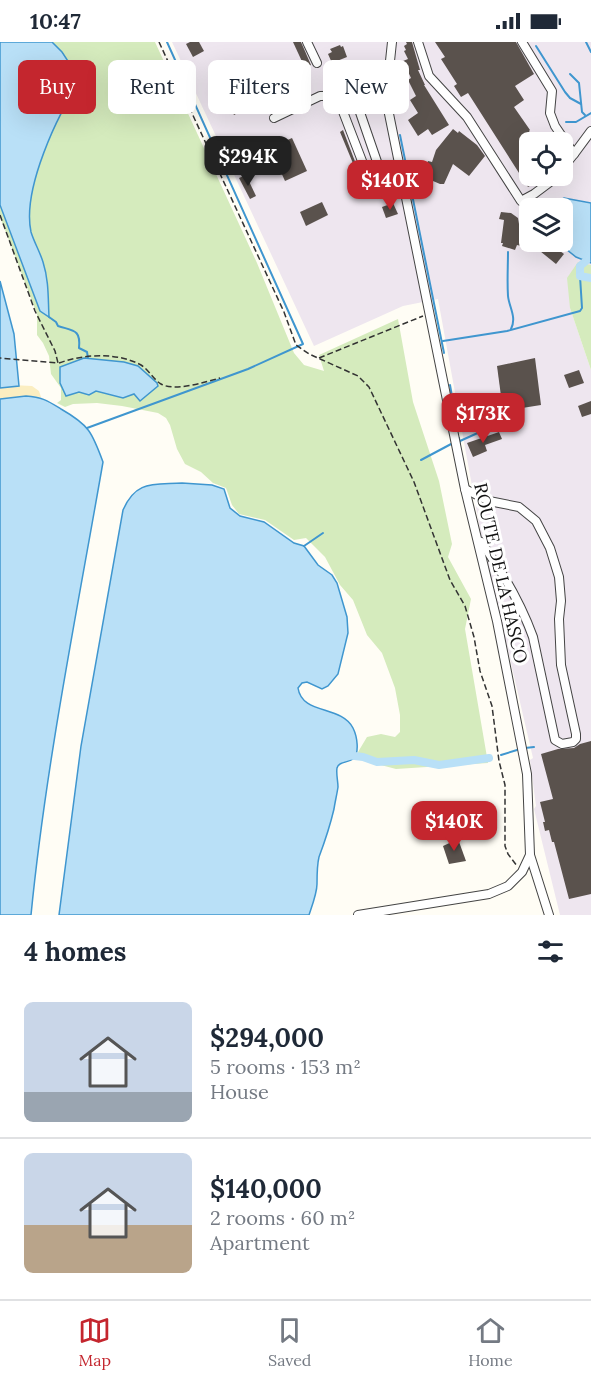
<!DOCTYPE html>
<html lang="en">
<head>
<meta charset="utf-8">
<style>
  body { margin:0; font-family:Lora,serif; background:#f6f6f7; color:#1f2937; height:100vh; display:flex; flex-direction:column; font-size:22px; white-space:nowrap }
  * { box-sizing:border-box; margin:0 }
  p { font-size:20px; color:#747a83 }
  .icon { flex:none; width:33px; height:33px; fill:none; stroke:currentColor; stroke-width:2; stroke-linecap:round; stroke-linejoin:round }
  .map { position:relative; height:873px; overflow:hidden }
  .side { display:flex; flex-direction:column; background:#fff; flex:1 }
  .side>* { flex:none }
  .banner { position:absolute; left:18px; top:18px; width:555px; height:54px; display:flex; gap:12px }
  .tools { position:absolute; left:519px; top:90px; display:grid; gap:12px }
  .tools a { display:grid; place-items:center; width:54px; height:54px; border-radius:9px; background:#fff; box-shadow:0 6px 24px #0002; font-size:30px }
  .price { position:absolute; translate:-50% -51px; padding:0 14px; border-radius:12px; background:#c4262e; color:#fff; font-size:20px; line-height:39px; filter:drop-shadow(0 2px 3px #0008) }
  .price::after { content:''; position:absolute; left:50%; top:36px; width:18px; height:14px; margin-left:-9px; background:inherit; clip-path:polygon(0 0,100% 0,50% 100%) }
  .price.current { background:#222; color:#fff }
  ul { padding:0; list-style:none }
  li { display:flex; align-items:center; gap:18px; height:150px; padding:0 24px }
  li+li { border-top:2px solid #e0e1e3 }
  li span { display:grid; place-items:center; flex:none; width:168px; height:120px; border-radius:9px; color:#555 }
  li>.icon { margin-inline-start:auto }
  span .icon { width:72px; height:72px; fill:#fffc; stroke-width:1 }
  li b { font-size:26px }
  h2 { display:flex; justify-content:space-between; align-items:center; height:72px; padding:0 24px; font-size:26px }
  .chip { padding:0 21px; border-radius:9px; background:#fff; box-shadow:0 6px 24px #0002; font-size:21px; line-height:54px }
  .chip.current { background:#c4262e; color:#fff }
  .status { display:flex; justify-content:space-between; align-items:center; height:42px; padding:0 30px; background:#fff; direction:ltr }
  .status svg { height:16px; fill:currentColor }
  .tab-bar { display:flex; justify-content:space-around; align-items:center; height:84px; border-top:2px solid #e0e1e3; background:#fff; font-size:16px; color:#747a83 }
  .tab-bar a { display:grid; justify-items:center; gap:3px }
  .tab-bar .current { color:#c4262e }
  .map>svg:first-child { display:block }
  .industrial { fill:#eee6ef; fill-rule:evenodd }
  .green { fill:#d5ebbd }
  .sand { fill:#fbeec1 }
  .water { fill:#b9e0f7; stroke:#3f96cf; stroke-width:1.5 }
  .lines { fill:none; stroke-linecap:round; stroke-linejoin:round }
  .stream { stroke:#3f96cf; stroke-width:2 }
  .canal { stroke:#b9e0f7; stroke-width:8 }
  .building { fill:#5a524d }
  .minor-casing { stroke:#444; stroke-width:10 }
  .path { stroke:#333; stroke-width:1.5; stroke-dasharray:6 3; stroke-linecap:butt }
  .minor { stroke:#fff; stroke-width:8 }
  .labels { text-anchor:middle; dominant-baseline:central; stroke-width:6; stroke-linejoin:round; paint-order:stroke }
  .street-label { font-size:18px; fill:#111; stroke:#fff }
</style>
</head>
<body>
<div class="status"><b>10:47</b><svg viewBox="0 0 49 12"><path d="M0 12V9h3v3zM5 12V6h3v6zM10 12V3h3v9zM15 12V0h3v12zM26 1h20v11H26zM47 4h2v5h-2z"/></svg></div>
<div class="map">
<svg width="591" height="873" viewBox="0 0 591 873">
  <rect width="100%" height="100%" fill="#fffdf5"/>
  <path class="industrial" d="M172 0H591V224L570 266 591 328V873H560L534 767 536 764 530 718 533 716 480 488 438 257 403 264 314 304ZM530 100H562V134H530ZM530 166H562V200H530Z"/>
  <g class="green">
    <polygon points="0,0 155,0 257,221 294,311 304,323 324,329 319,313 398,277 413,360 439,439 452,502 448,515 471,557 465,587 488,721 396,727 358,717 358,710 367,695 381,692 395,695 400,690 400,673 395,646 382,611 367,593 353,558 340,543 325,515 306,496 294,498 265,478 239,472 232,463 226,446 213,441 201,430 185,422 177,407 170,383 166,376 158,371 122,364 97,361 73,362 65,365 57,361 61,358 61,346 51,332 49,314 43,301 37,293 37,272 0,175"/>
    <polygon points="578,220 591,223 591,328 570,266 567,236"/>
  </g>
  <polygon class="sand" points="12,343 32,344 39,349 41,355 26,354 0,357 0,346"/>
  <g class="water">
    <path d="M0 0H52L62 10 81 39C57 72 22 148 31 190 34 200 40 210 43 220 49 239 48 256 49 275L40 269 0 163Z"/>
    <polygon points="564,156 591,161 591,221 576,215 557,200 562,200 562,166 538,166 542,162 557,160"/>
    <polygon points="0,239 14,292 19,344 0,346"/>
    <polygon points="84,316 124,320 138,324 157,341 158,344 140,359 134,352 123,356 96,349 89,353 79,350 66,354 60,341 60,325"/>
    <path d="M26 354C42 355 48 359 61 367 89 383 92 390 103 420 77 570 46 721 31 873H0V357Z"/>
    <path d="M182 441 212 443 224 447 230 466 240 474 264 480 294 501 304 504 318 523 332 533 337 541 347 575 348 591 338 632 328 644 322 647 307 640 302 641 298 646C302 673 341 663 353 686 357 694 360 711 353 717 348 721 339 719 337 726 336 732 338 739 338 745 337 752 335 760 334 767 330 784 325 799 319 815 317 823 317 834 317 842 317 851 312 864 309 873H59L81 704 123 468C136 438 153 443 182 441Z"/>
  </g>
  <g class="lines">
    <g class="stream">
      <polyline points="586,0 591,10"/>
      <polyline points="536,4 565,50 570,56 581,62"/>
      <polyline points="570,32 579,41 582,70 585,73"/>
      <polyline points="566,80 576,80 591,71"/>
      <polyline points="400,93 444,311"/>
      <path d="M508 210C508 224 507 239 508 254 509 265 517 275 511 287"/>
      <path d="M49 275 56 280 58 284C73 289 81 287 79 306L87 310 88 316"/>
      <polyline points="443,299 507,289 580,269 582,266 580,234"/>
      <polyline points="450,343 454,366"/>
      <polyline points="87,386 248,327 303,302 167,0"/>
      <polyline points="459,396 460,403"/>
      <polyline points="460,399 491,385 523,375"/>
      <polyline points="421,418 453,401"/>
      <polyline points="304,504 323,491"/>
      <polyline points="525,706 534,705"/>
      <polyline points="501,713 517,708"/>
    </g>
    <g class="canal">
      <polyline points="586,219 580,224 580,234 591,236"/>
      <polyline points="346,713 363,715 377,720 414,718 439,723 489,716"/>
    </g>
  </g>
  <g class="building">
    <polygon points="190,0 199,0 204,9 193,15 186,2"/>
    <polygon points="293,0 301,0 311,23 305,26"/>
    <polygon points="406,0 412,0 420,28 418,28 425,43 424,43 449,83 432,93 428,87 418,94 408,78 418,71 410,58 416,54 408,38 411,36 403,19 408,17 404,9 406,8 404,4 407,2"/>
    <polygon points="435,0 516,0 534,32 515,44 524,58 514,65 530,88 529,89 536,100 530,100 530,134 547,134 528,145 468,51 461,55 454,44 457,42 441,17 445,15"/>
    <polygon points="340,3 341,5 343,4 347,15 332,21 328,12 332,10 330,7"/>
    <polygon points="281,20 291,41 284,45 274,23"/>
    <polygon points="243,41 253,63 234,73 223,50"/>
    <polygon points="453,87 458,91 459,89 477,103 485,114 469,134 453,122 444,142 440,142 426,136 427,134 423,132 428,119 432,120 436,108"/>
    <polygon points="343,88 364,143 356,147 350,134 357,131 340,90"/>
    <polygon points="292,96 307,129 285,139 270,106"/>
    <polygon points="246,133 256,154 250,157 239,136"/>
    <polygon points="322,160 328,173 306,184 300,170"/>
    <polygon points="393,161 398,172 386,176 382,165"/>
    <polygon points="501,170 511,171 518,176 519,182 524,183 521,204 517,203 515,208 502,204 503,201 501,201 504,178 499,177"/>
    <polygon points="540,200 548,200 564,212 556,222 535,205"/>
    <polygon points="535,316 541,363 503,369 497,324"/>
    <polygon points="579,328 584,341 569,346 564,333"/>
    <polygon points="591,359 591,372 582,375 578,364"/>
    <polygon points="499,390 502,397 485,403 487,409 473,415 467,401"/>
    <polygon points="591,699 591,852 569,857 554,800 552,800 549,788 545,789 543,780 545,780 540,760 553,757 541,712 558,707 574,706 580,702"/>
    <polygon points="458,797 466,819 449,822 443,804"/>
  </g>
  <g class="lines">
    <g class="minor-casing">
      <g id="minor">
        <polyline points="307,0 317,21"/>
        <polyline points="418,0 429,34 467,75 521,159 534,152 558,134"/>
        <polyline points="522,0 552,49 550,71 555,84 574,112 562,127"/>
        <polyline points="337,54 372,145 384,140 354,53"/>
        <polyline points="274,76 320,54 377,53 386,57"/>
        <polyline points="574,112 591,89"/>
        <path d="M465 447 489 459 519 465 536 479 550 506 559 535 561 559 559 577 561 623 576 692V697L573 700 562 702 555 698 533 595C521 562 502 529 481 500"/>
        <polyline points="530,813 549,873"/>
        <polyline points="358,873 489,852 508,844 522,830 530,813 527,732 497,579 465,447 386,57 392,0"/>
      </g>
    </g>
    <g class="path">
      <polyline points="159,0 284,270 296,303 309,312 358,334 369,345 414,440 450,538 465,564 474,595 480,629 492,664 499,719 505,743 505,804 508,812 517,824"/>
      <polyline points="0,173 35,269 55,309 58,321 0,316"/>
      <polyline points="319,316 423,274"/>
      <path d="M59 321C84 312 117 310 141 323 149 328 154 338 161 342 175 350 205 340 220 336"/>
    </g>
    <use href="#minor" class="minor"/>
  </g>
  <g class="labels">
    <g class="street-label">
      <text transform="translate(501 531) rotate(77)">ROUTE DE LA HASCO</text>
    </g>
  </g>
</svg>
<div class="tools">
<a><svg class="icon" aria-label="locate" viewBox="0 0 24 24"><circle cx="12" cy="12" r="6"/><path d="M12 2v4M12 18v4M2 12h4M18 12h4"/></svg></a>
<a><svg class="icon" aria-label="layers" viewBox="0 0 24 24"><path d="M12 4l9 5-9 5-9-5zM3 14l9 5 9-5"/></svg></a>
</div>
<b class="price current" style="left:248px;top:145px">$294K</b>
<b class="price" style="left:390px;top:169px">$140K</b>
<b class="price" style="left:483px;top:402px">$173K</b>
<b class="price" style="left:454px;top:810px">$140K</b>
<div class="banner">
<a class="chip current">Buy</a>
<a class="chip">Rent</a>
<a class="chip">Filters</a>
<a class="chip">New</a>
</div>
</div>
<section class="side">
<h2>4 homes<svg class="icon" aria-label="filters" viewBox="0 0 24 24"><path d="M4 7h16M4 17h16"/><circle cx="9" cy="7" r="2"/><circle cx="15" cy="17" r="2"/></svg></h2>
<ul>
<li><span style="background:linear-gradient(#c9d6e8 75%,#9aa5b1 0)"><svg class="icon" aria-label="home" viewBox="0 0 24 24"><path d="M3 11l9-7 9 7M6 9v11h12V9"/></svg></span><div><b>$294,000</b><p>5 rooms · 153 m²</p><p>House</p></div></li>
<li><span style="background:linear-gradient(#c9d6e8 60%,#b9a48a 0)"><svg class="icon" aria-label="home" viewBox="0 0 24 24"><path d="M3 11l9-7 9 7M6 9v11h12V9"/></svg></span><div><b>$140,000</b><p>2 rooms · 60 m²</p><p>Apartment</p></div></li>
</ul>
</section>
<nav class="tab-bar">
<a class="current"><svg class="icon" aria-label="map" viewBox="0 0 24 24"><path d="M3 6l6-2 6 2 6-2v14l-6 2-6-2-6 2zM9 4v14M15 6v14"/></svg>Map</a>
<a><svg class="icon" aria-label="saved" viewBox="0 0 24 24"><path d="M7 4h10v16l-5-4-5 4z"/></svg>Saved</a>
<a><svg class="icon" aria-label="home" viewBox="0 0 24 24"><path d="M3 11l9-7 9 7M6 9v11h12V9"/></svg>Home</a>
</nav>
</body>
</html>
